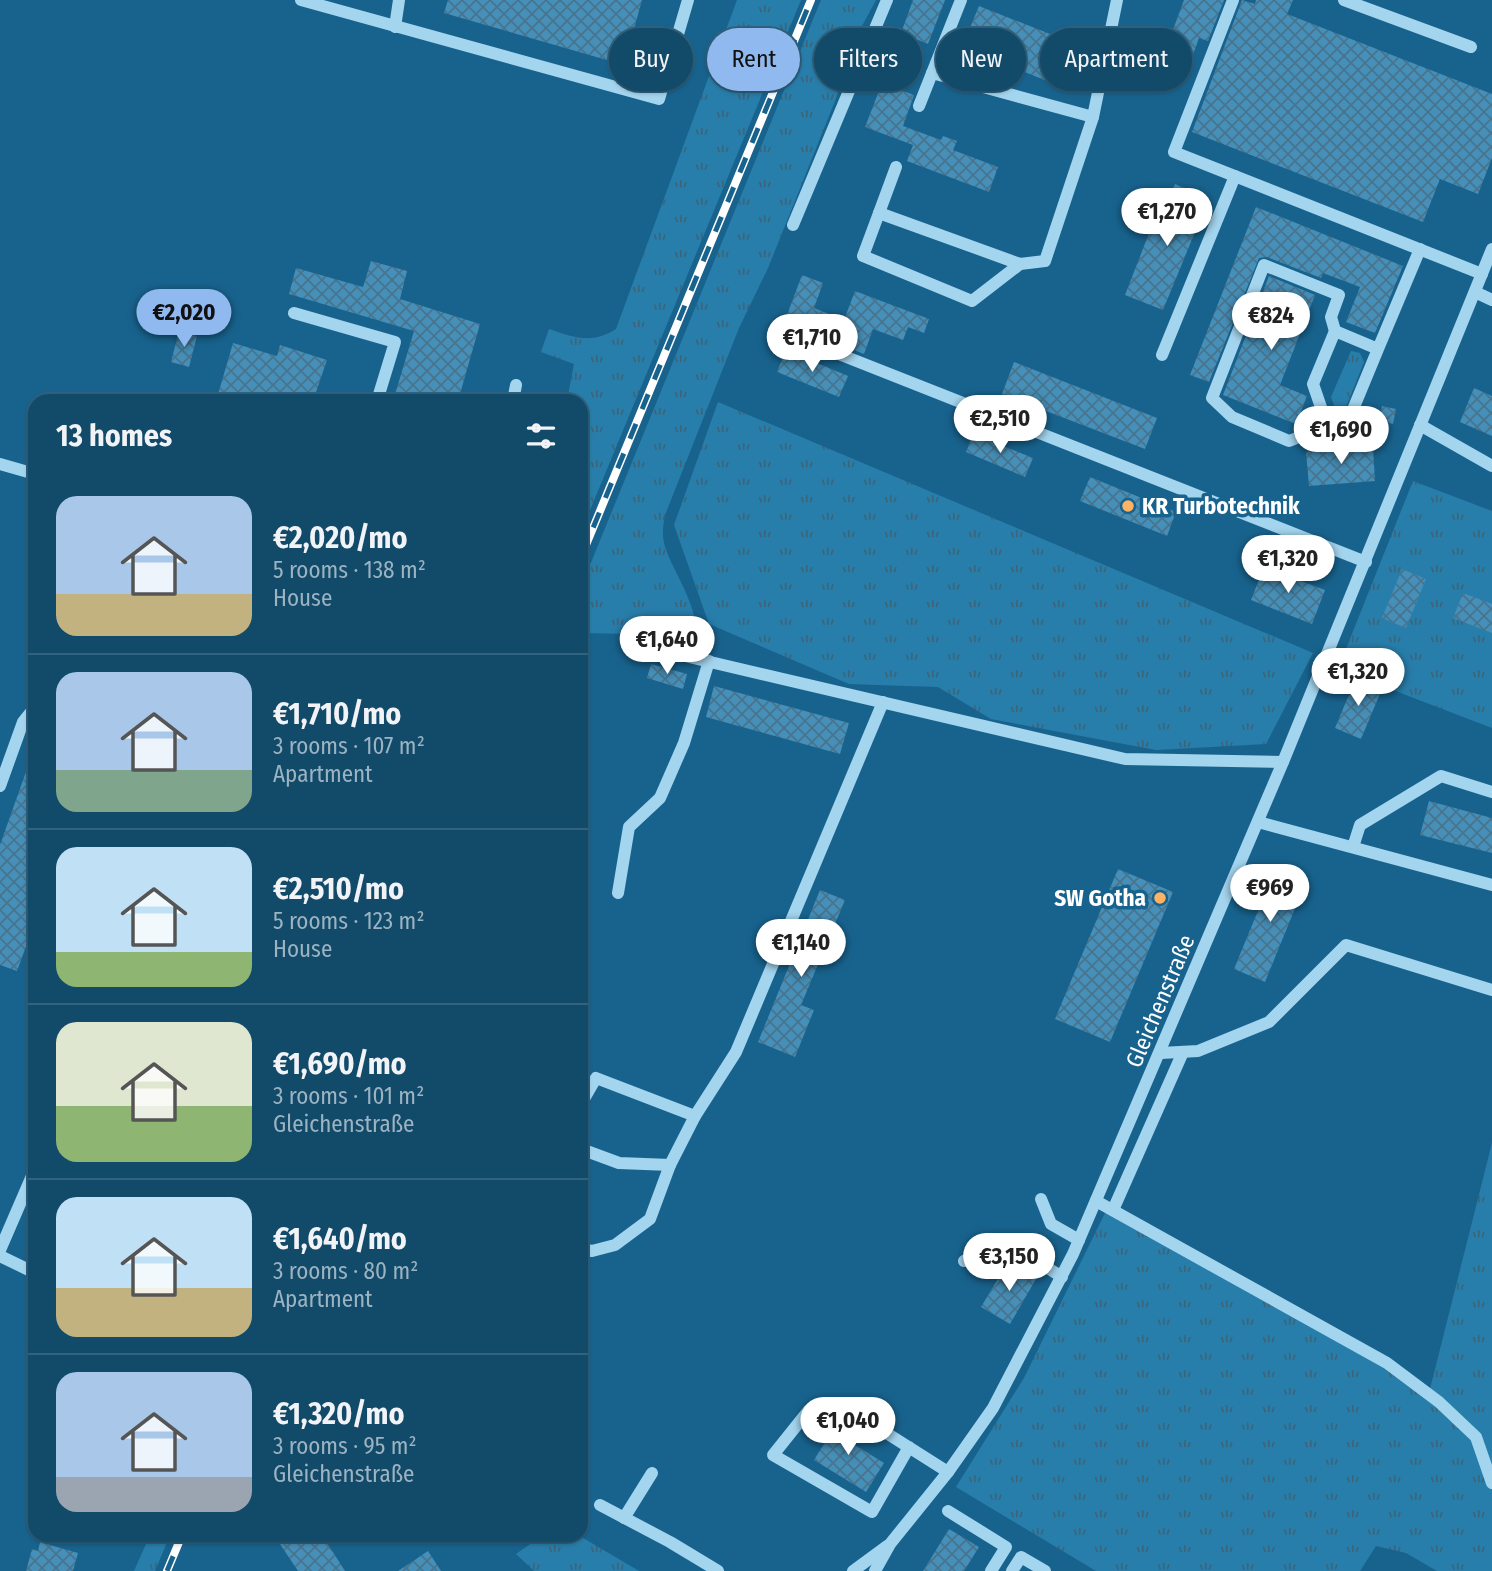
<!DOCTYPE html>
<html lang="en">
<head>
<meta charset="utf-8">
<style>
  body { margin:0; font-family:"Fira Sans Condensed",sans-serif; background:#1b5170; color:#f1f3f6; height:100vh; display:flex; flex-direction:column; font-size:26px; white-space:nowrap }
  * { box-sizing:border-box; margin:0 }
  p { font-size:23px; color:#9cb3c1 }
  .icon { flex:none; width:38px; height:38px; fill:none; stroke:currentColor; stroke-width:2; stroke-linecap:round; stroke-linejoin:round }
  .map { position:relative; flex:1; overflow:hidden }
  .drawer { position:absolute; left:28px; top:394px; width:560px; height:1148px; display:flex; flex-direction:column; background:#124a6a; border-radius:21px; box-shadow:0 2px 5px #0004,0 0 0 2px #31627e }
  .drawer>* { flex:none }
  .guide { position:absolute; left:609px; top:28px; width:665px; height:63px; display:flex; gap:14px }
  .price { position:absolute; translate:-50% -60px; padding:0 16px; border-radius:24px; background:#fff; color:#222; font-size:23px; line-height:46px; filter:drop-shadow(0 2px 4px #0008) }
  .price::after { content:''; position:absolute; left:50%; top:42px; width:21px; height:16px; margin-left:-10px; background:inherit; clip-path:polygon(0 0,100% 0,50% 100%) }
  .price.on { background:#90b9f0; color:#111 }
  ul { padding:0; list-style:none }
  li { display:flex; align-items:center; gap:21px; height:175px; padding:0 28px }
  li+li { border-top:2px solid #31627e }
  li span { display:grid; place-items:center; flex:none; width:196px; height:140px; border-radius:21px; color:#555 }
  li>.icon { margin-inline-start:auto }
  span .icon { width:84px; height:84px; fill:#fffc; stroke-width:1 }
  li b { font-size:30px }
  h2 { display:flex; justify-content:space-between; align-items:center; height:84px; padding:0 28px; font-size:30px }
  .tag { padding:0 24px; border-radius:32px; background:#124a6a; box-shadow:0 2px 5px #0004,0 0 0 2px #31627e; font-size:24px; line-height:63px }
  .tag.on { background:#90b9f0; color:#111 }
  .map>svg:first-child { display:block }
  .grass { fill:url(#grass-tufts) }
  .building { fill:url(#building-cross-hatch) }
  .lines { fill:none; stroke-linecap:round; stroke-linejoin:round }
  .minor { stroke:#a4d5ef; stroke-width:12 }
  .rail-casing { stroke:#fff; stroke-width:8 }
  .rail { stroke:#18638e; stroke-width:5; stroke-dasharray:16; stroke-linecap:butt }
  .poi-dot { fill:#ffb262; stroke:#18638e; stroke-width:2.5 }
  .labels { text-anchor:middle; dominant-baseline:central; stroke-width:7; stroke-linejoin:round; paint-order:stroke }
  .poi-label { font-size:23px; font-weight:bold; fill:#fff; stroke:#18638e; text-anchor:start }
  .street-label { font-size:23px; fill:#fff; stroke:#18638e }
</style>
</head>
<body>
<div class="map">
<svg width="1492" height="1571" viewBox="0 0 1492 1571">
  <defs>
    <pattern id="grass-tufts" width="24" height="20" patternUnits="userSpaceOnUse" patternTransform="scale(1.75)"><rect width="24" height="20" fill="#287eaa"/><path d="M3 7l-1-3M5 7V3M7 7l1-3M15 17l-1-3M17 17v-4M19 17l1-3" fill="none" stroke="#3a657b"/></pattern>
    <pattern id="building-cross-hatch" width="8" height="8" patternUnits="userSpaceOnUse" patternTransform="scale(1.75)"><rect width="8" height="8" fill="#458fb8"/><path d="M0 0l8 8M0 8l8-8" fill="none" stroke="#48748d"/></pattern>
  </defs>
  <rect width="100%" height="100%" fill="#18638e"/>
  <g class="grass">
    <path d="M737 0H801L581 532V401H567L574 364 541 352 549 329C574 338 593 344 616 329Z"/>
    <path d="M821 0H876L862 26 835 101 768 268 739 328 665 515C663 525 662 533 664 543 670 570 708 616 691 644L639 634 581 633V587Z"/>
    <polygon points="1351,351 1360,353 1364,362 1346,407 1341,410 1335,408 1331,397"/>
    <polygon points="718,402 1313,653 1266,744 1156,750 991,719 938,687 849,684 709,624 674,525"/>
    <polygon points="1413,481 1492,511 1492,728 1338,669"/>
    <polygon points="1492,1143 1492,1571 1437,1571 1406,1553 1376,1546 1360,1571 1096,1571 956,1487 1024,1378 1107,1209 1429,1393"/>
    <polygon points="150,1535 170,1535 155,1571 134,1571"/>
    <polygon points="543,1535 578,1535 639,1571 534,1571 516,1554"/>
  </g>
  <g class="building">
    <polygon points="448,0 642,0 624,65 444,13"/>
    <polygon points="913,0 945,0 928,44 901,33"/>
    <polygon points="1184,0 1224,0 1208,41 1199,38 1193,55 1167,46"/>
    <polygon points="1242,0 1255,4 1256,0 1293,0 1287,14 1492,94 1492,158 1478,194 1440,179 1423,222 1192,132"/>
    <polygon points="979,6 1088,49 1072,91 962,47"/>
    <polygon points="882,83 914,95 903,126 941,140 943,136 957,141 953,150 998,167 989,192 907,161 913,145 865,127"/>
    <polygon points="1175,184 1209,198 1163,310 1125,295 1151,228 1156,230"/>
    <polygon points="1256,207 1403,266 1375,333 1346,322 1360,287 1323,273 1321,278 1267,257 1259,258 1209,382 1190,375"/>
    <polygon points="371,261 407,271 400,299 480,324 458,401 393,401 414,331 289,294 296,268 363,287"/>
    <polygon points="802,275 823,283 814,308 844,320 855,291 929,319 924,333 908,327 903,340 873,329 864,354 784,323"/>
    <polygon points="1269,276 1315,295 1280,385 1307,396 1296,424 1223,395"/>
    <polygon points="179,331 197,336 189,367 171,362"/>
    <polygon points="233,343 277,356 280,345 327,360 313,401 216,401"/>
    <polygon points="786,350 848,376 839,397 777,372"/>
    <polygon points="1014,362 1157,418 1145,449 1002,394"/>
    <polygon points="1474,388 1492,396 1492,436 1460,422"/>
    <polygon points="1382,406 1396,409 1393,424 1379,421"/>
    <polygon points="973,434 1033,458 1025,477 966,452"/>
    <polygon points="1373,447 1375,481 1309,486 1306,452"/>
    <polygon points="1090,477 1176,512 1167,536 1080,501"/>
    <polygon points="1264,567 1325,590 1312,624 1251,600"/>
    <polygon points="1402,569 1426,579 1406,628 1382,618"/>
    <polygon points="1463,593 1492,604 1492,633 1453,618"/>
    <polygon points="651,664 687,674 683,689 647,678"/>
    <polygon points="1356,678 1382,689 1361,739 1335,728"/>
    <polygon points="714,686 849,723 840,754 706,717"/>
    <polygon points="33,752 35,922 17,971 0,965 0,845"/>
    <polygon points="1429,801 1492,818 1492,853 1420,835"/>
    <polygon points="1276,867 1307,879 1265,982 1234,969"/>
    <polygon points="1118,869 1173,892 1110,1042 1055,1019"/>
    <polygon points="820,890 845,900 801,1005 814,1010 795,1057 758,1042"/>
    <polygon points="1008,1262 1036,1279 1010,1324 981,1307"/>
    <polygon points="841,1416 856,1425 847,1440 884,1463 866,1492 814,1460"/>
    <polygon points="949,1529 979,1547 964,1571 923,1571"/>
    <polygon points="274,1535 322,1535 345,1571 298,1571"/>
    <polygon points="40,1542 78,1553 73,1571 26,1571 32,1549 38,1551"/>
    <polygon points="428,1551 441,1571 398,1571"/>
  </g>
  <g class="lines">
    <g class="minor">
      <polyline points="301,0 659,99 688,0"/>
      <polyline points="1233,0 1174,152 1482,274"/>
      <polyline points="1344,0 1471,47"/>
      <polyline points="395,27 399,0"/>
      <polyline points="932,73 1093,117"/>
      <polyline points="919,106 961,0"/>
      <polyline points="896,167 879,213 1020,264 1045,261 1093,117 1117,0"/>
      <polyline points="879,213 863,256 972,301 1020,264"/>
      <polyline points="793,225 887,0"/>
      <polyline points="1475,292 1492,300"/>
      <polyline points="294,313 395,342 377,401"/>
      <polyline points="1335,331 1331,317 1339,295 1264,265 1212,398 1232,417 1289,441 1341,421"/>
      <polyline points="783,332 1366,562"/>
      <polyline points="1378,349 1347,424 1323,413 1313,384 1335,331 1378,349 1420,249"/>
      <polyline points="1162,355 1235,176"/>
      <polyline points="513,401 516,385"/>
      <polyline points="1420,425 1492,466"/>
      <polyline points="0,464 35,474"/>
      <polyline points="689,657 1125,759 1283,762"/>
      <polyline points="0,786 23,722 35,707"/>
      <polyline points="1258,822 1492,885"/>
      <polyline points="1353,847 1360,825 1441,776 1492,792"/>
      <polyline points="618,893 629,827 660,798 684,743 709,661"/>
      <polyline points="1161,1053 1198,1051 1269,1022 1346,945 1492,990"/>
      <polyline points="581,1104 596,1078 695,1116"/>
      <polyline points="581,1149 619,1163 670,1165"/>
      <polyline points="1041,1199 1051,1224 1079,1240"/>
      <polyline points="1096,1201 1387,1363 1439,1402 1476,1437 1492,1483"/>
      <polyline points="1113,1210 1183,1052"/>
      <polyline points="581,1249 592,1251 615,1245 650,1219 670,1165 695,1116 736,1052 883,702"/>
      <polyline points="0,1250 35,1169"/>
      <polyline points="0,1256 35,1273"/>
      <polyline points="964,1261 1005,1241 1062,1277"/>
      <polyline points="909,1447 872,1512 773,1455 809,1410 839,1403 948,1472"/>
      <polyline points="600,1505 670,1542 718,1571"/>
      <polyline points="948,1511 1006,1547 991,1571"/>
      <polyline points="624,1518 652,1473"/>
      <polyline points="853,1571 887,1546"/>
      <polyline points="875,1571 890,1544 948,1472 993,1408 1073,1254 1283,762 1492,249"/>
      <polyline points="1012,1571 1021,1557 1045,1571"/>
    </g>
    <g class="rail-casing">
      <g id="rail">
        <polyline points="581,557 811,0"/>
        <polyline points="167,1571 182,1535"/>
      </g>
    </g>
    <use href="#rail" class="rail"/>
  </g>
  <g class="poi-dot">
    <circle cx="1128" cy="506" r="7"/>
    <circle cx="1160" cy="898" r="7"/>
  </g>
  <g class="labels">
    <g class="poi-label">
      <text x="1142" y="506">KR Turbotechnik</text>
      <text x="1146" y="898" text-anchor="end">SW Gotha</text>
    </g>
    <g class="street-label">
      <text transform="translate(1160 1001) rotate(-67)">Gleichenstraße</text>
    </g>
  </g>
</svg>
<b class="price" style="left:1167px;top:248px">€1,270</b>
<b class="price on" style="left:184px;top:349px">€2,020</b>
<b class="price" style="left:1271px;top:352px">€824</b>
<b class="price" style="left:812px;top:374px">€1,710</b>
<b class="price" style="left:1000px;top:455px">€2,510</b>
<b class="price" style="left:1341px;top:466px">€1,690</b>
<b class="price" style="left:1288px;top:595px">€1,320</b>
<b class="price" style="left:667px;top:676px">€1,640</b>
<b class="price" style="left:1358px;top:708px">€1,320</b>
<b class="price" style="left:1270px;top:924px">€969</b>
<b class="price" style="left:801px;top:979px">€1,140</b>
<b class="price" style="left:1009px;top:1293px">€3,150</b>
<b class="price" style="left:848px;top:1457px">€1,040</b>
<div class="guide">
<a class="tag">Buy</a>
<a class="tag on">Rent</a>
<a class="tag">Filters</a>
<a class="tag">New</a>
<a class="tag">Apartment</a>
</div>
<section class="drawer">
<h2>13 homes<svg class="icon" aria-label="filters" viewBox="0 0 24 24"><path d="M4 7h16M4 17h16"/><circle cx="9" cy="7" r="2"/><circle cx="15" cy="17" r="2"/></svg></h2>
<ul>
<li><span style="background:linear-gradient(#a9c7e8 70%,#c2b280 0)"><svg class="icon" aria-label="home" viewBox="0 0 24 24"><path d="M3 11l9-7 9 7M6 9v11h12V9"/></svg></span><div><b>€2,020/mo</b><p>5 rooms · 138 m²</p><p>House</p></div></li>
<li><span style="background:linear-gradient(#a9c7e8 70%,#7fa58c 0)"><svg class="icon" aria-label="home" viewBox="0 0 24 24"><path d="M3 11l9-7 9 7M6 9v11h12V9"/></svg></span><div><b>€1,710/mo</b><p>3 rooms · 107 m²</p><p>Apartment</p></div></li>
<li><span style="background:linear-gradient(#bfe0f5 75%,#8fb573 0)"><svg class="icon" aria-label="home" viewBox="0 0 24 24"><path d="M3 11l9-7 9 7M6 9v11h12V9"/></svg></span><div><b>€2,510/mo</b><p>5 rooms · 123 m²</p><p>House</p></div></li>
<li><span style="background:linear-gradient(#dfe7d0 60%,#8fb573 0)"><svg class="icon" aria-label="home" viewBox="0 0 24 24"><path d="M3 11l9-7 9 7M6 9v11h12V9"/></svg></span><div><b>€1,690/mo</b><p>3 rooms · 101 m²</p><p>Gleichenstraße</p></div></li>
<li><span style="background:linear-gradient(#bfe0f5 65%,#c2b280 0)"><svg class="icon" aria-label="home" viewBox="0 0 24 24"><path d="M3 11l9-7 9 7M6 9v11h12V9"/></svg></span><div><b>€1,640/mo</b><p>3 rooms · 80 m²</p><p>Apartment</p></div></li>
<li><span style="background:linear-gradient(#a9c7e8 75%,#9aa5b1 0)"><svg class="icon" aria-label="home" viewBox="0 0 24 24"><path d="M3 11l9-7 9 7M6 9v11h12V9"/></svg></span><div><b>€1,320/mo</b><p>3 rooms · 95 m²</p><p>Gleichenstraße</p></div></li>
</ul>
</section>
</div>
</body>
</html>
